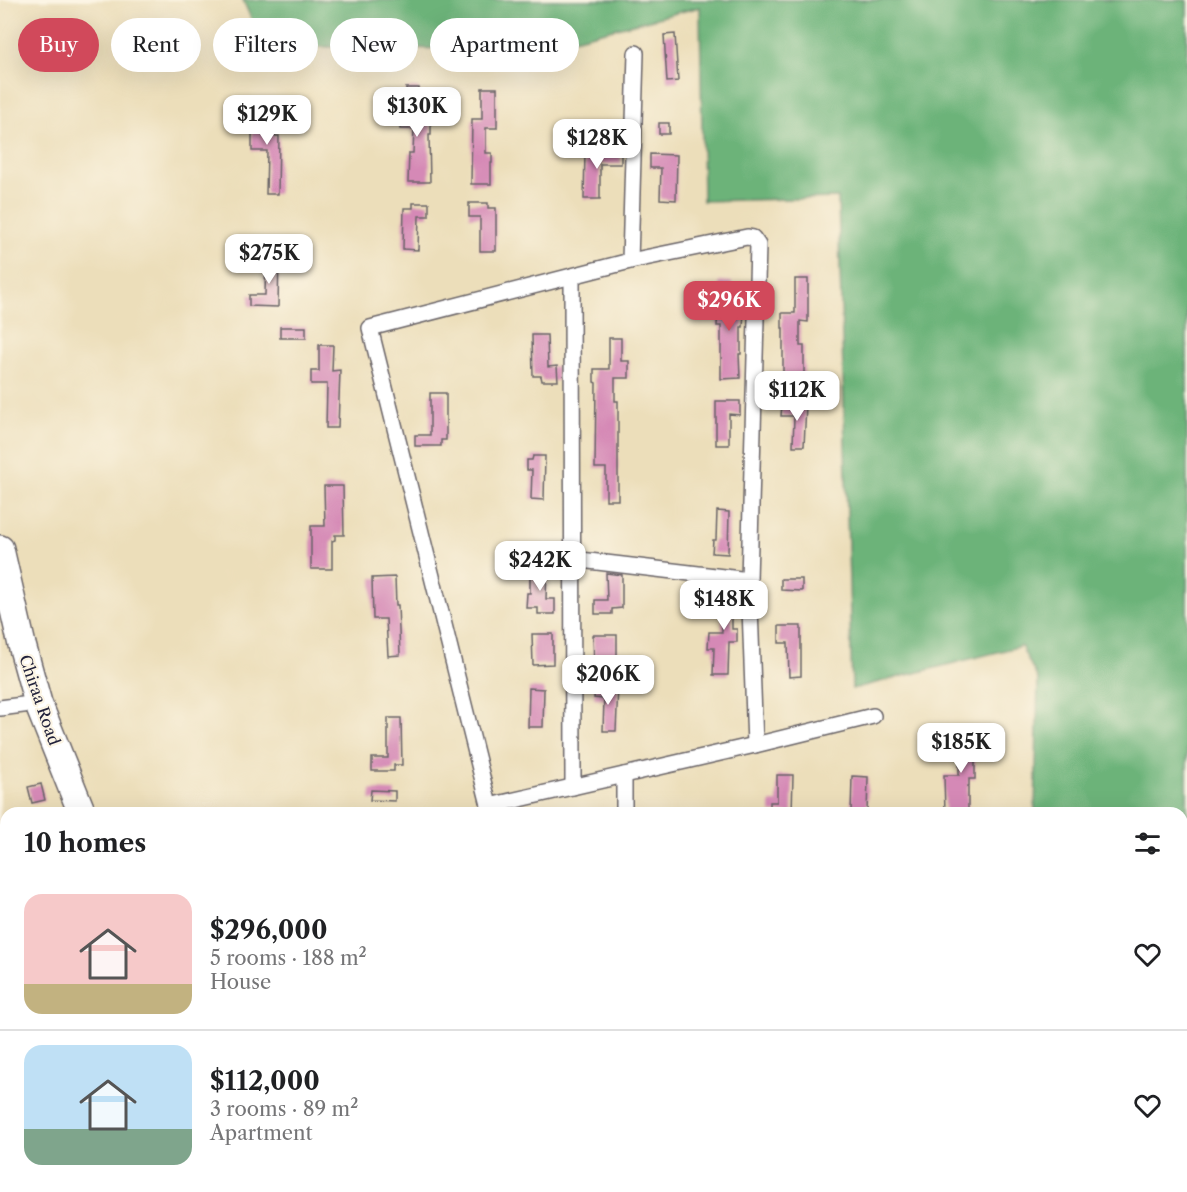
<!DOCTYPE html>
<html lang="en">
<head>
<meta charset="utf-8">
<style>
  body { margin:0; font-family:"Libre Caslon Text",serif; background:#f2f2f2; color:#202124; height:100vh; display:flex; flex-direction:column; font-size:22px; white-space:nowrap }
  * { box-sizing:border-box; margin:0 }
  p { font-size:20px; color:#757577 }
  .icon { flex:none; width:33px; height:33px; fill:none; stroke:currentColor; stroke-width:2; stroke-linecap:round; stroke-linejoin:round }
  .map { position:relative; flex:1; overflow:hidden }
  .side { position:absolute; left:0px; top:807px; width:1188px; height:386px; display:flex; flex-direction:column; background:#fff; border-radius:18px 18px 0 0; box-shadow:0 6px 24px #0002 }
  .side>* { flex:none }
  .top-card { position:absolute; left:18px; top:18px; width:600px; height:54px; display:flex; gap:12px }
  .price { position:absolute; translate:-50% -51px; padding:0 14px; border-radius:12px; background:#fff; color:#222; font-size:20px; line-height:39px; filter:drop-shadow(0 2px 3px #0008) }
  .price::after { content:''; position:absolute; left:50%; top:36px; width:18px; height:14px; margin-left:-9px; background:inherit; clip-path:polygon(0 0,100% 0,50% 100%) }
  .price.on { background:#d1495b; color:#fff }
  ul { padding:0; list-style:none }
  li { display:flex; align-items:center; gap:18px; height:150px; padding:0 24px }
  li+li { border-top:2px solid #e0e0e0 }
  li span { display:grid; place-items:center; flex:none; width:168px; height:120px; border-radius:18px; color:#555 }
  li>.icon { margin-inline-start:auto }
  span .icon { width:72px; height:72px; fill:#fffc; stroke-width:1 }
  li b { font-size:26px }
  h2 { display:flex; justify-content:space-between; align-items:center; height:72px; padding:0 24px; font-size:26px }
  .chip { padding:0 21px; border-radius:27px; background:#fff; box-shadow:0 6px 24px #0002; font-size:21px; line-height:54px }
  .chip.on { background:#d1495b; color:#fff }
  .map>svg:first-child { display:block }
  .forest { fill:#6cb379; stroke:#476a5a; stroke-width:1.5 }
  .building { fill:#d589b6 }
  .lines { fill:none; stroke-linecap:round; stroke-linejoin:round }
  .street-casing { stroke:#696467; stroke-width:18 }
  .highway-casing { stroke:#696467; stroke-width:30 }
  .street { stroke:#fff; stroke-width:15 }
  .highway { stroke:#fff; stroke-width:27 }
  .labels { text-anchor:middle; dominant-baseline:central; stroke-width:4.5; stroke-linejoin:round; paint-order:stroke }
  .street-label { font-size:16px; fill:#22223b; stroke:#fcf5e5 }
</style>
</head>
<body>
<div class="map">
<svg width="1187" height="1192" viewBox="0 0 1187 1192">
  <rect width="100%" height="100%" fill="#fcf5e5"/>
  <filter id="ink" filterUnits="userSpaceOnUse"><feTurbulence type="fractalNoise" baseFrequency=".0167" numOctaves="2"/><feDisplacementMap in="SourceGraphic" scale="12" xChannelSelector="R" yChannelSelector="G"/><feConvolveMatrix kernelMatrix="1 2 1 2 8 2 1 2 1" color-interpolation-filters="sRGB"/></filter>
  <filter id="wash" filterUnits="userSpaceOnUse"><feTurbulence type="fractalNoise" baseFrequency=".008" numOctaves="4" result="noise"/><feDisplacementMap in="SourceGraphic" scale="24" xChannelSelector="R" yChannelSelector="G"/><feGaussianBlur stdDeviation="1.35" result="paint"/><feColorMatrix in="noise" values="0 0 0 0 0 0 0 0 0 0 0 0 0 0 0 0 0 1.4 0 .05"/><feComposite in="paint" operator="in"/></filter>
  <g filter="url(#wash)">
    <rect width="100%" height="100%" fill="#ecdeba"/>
    <polygon class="forest" points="243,0 1187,0 1187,1192 551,1192 551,1186 1182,1186 1182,813 1035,813 1038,679 1021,646 852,689 838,198 703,201 700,7 530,50 263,46"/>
    <g id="blocks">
      <g class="building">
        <polygon points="675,34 678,81 667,82 664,35"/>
        <polygon points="406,88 419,88 420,121 431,121 431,135 429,135 430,182 408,182 409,153 413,153 414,129 400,129 400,115 406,116"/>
        <polygon points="482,88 497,88 497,128 486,128 486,153 492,153 492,163 491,163 491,184 471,184 472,119 482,119"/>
        <polygon points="252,110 275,111 274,136 279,136 278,194 266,194 267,151 252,151"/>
        <rect x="659" y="123" width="10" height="11"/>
        <polygon points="585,151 621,151 621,164 600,164 600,199 584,199"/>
        <polygon points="650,154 677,155 676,200 660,199 661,168 650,168"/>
        <polygon points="413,203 429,203 429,216 419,216 418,250 403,249 404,208 413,208"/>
        <polygon points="469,203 488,203 488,208 496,208 496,251 480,251 480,217 469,217"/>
        <polygon points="266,254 279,254 278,307 249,306 249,295 265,295"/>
        <polygon points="795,279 808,279 808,322 800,321 800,346 804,346 804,379 783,378 783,328 782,328 782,313 795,313"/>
        <polygon points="719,281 732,282 731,311 744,311 743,327 741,327 741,354 739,354 740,378 721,379 721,326 717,326"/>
        <rect x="280" y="327" width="26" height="11"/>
        <polygon points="532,335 547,335 548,367 557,366 558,381 542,381 541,376 533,376"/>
        <polygon points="609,338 621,338 621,361 629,361 629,378 615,378 615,401 618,401 618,500 606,500 606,468 595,468 596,383 594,382 594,369 609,369"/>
        <polygon points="319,345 333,345 332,371 340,370 338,428 326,428 327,384 311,384 311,371 319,371"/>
        <polygon points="430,393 446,393 446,440 441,440 441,446 415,446 415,435 430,435"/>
        <polygon points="716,401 740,401 740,415 729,414 729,445 716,445"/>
        <polygon points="782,404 806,405 804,446 793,446 794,416 781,416"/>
        <polygon points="533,456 545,456 544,500 531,499 532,470 527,470 527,460 532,460"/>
        <polygon points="324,486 343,486 344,535 335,535 335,540 332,541 332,569 311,569 311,526 325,526"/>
        <polygon points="717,511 729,512 728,554 712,553 713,540 716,540"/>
        <polygon points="530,567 547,567 546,599 555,599 555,614 538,614 538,608 526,608 527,593 530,593"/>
        <polygon points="606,573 622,575 622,608 612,609 612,614 595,614 595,600 607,600"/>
        <polygon points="395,577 396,605 398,605 400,655 388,656 386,619 373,619 372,578"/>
        <polygon points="781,579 802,579 802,591 781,590"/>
        <polygon points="717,586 735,588 737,607 732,607 732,629 737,629 737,642 729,642 728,675 713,675 714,648 708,648 709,632 722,632 722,608 717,608"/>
        <polygon points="779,626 801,626 801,676 789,677 788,643 779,643"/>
        <polygon points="532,634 553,634 553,664 533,665"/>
        <polygon points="593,635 617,635 617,665 594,665"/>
        <polygon points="595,686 618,687 616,731 603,731 604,699 594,698"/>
        <polygon points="529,688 544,689 543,727 528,727"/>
        <polygon points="388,718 401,718 402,765 394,765 394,771 372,771 372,758 388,758"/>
        <polygon points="959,727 975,727 975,779 969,779 969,786 968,786 968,813 945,813 944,775 959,775"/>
        <polygon points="777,775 793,775 792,813 770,813 770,802 777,802"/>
        <polygon points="852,776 868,777 867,813 851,813"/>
        <polygon points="41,784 45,800 32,803 28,787"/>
        <polygon points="371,790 395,791 395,801 370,800"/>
      </g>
    </g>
  </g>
  <g filter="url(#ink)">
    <use href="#blocks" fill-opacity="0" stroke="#696467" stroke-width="1.5"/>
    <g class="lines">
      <g class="street-casing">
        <g id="street">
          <polyline points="630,261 636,53"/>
          <polyline points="572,276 573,787"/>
          <polyline points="572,559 749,580"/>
          <polyline points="0,708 38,703"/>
          <polyline points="624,775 624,813"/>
          <polyline points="489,806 755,745 873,716"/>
          <polyline points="491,813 370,328 630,261 747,237 753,238 758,245 749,580 755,745"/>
          <polyline points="0,966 6,966"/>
          <polyline points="533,1192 533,1186"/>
        </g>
      </g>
      <g class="highway-casing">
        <g id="highway">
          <polyline points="0,549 22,645 38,703 82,813"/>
          <polyline points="212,1186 214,1192"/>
        </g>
      </g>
      <use href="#street" class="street"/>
      <use href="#highway" class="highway"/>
    </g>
  </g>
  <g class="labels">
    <g class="street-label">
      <text transform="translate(40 700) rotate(71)">Chiraa Road</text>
    </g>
  </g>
</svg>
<b class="price" style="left:417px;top:138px">$130K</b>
<b class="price" style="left:267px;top:146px">$129K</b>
<b class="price" style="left:597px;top:170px">$128K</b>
<b class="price" style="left:269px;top:285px">$275K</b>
<b class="price on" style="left:729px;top:332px">$296K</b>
<b class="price" style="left:797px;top:422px">$112K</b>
<b class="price" style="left:540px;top:592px">$242K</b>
<b class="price" style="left:724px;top:631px">$148K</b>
<b class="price" style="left:608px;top:706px">$206K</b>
<b class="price" style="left:961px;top:774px">$185K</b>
<div class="top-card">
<a class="chip on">Buy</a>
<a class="chip">Rent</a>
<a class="chip">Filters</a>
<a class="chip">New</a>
<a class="chip">Apartment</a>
</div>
<section class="side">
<h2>10 homes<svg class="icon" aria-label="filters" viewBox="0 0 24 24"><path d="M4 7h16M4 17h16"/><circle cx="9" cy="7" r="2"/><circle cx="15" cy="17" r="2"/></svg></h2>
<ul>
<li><span style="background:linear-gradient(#f6c9c9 75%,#c2b280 0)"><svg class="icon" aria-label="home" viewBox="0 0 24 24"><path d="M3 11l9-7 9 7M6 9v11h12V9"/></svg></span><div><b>$296,000</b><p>5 rooms · 188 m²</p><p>House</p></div><svg class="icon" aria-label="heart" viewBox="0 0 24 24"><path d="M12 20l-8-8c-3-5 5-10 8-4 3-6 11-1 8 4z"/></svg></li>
<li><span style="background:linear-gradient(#bfe0f5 70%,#7fa58c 0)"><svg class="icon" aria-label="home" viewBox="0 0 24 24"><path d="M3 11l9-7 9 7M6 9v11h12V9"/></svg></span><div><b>$112,000</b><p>3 rooms · 89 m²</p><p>Apartment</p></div><svg class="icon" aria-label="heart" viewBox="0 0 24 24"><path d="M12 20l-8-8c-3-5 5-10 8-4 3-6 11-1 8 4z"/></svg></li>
</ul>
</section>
</div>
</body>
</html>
